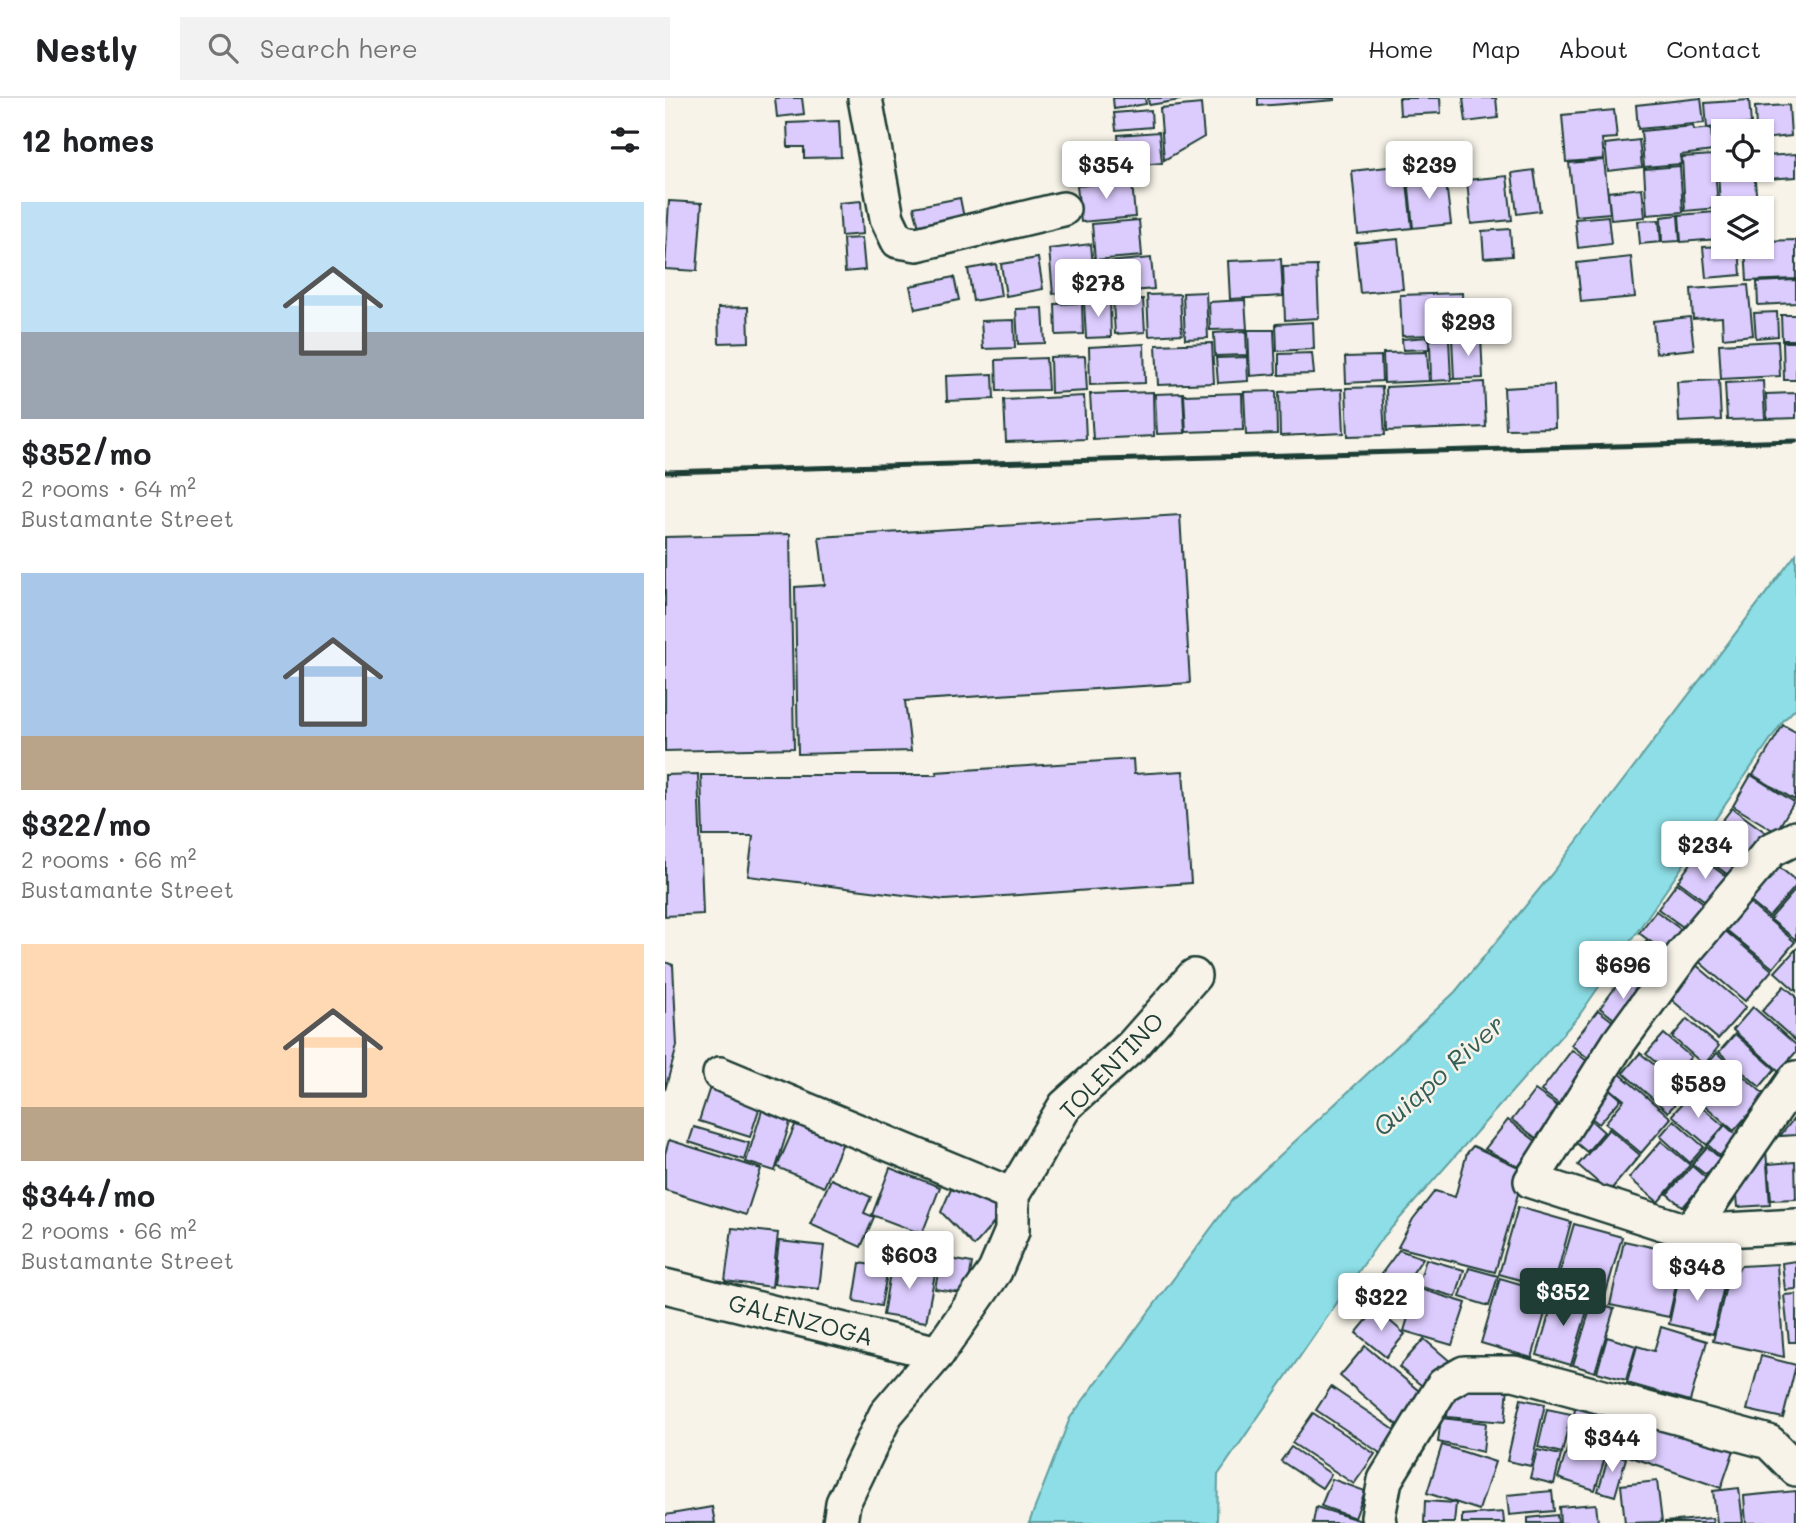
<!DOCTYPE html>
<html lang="en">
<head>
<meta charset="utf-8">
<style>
  body { margin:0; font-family:Mali,sans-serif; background:#f2f2f2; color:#202124; height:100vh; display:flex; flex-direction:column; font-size:26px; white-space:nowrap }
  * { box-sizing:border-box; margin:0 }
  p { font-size:23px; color:#757577 }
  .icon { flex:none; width:38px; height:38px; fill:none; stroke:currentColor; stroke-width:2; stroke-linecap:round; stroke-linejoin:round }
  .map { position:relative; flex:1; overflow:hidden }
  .panel { display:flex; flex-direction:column; background:#fff; width:665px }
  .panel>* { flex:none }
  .tools { position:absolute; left:1046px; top:21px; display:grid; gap:14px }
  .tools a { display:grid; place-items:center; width:63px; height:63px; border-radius:0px; background:#fff; box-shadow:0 2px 5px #0004; font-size:35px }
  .price { position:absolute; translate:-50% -60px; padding:0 16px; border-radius:7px; background:#fff; color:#222; font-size:23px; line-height:46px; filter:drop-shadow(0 2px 4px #0008) }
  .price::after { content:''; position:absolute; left:50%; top:42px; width:21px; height:16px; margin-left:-10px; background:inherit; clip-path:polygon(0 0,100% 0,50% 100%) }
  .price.on { background:#1f3d34; color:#fff }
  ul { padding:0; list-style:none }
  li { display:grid; align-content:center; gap:14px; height:371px; padding:0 21px }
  li span { display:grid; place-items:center; height:217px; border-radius:0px; color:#555 }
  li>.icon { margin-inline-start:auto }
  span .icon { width:126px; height:126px; fill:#fffc; stroke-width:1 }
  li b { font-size:30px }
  h2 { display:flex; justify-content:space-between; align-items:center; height:84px; padding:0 21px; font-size:30px }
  header { display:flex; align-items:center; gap:42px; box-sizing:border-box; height:98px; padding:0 35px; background:#fff; border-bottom:2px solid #e0e0e0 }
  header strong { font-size:33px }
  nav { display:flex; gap:38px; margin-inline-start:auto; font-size:24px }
  .search { width:490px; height:63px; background:#f2f2f2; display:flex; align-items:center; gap:18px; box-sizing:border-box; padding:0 24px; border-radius:0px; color:#757577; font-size:26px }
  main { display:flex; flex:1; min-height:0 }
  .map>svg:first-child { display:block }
  .water { fill:#8ddee6; stroke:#619e9f; stroke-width:2 }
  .building { fill:#dcccfe; stroke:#1f3d34; stroke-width:2 }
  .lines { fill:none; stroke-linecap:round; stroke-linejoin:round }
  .minor-casing { stroke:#1f3d34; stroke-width:38 }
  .minor { stroke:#f7f3e8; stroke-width:33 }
  .rail { stroke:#1f3d34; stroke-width:5 }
  .labels { text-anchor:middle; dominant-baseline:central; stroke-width:5; stroke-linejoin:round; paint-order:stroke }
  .street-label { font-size:24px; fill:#1f3d34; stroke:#f7f3e8 }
  .water-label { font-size:26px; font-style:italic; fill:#355d58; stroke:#f7f3e8 }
</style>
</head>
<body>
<header>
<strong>Nestly</strong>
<div class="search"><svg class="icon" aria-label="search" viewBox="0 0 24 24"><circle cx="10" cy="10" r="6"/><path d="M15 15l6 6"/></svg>Search here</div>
<nav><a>Home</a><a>Map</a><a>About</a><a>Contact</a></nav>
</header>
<main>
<section class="panel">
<h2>12 homes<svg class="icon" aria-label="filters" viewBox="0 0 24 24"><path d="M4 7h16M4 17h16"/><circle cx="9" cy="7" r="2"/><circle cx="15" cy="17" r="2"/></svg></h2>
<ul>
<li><span style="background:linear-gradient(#bfe0f5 60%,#9aa5b1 0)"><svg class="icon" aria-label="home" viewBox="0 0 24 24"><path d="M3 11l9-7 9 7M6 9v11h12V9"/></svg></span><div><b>$352/mo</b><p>2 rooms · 64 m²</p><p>Bustamante Street</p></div></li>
<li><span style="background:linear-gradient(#a9c7e8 75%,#b9a48a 0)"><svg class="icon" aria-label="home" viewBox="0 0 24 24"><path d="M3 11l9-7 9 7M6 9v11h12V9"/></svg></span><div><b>$322/mo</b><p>2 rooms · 66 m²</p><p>Bustamante Street</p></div></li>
<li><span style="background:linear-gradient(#ffd9b3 75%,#b9a48a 0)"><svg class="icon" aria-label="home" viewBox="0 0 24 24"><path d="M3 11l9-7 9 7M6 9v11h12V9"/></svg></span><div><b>$344/mo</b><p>2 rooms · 66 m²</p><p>Bustamante Street</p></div></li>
</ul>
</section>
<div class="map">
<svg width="1131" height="1425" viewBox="0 0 1131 1425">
  <rect width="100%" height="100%" fill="#f7f3e8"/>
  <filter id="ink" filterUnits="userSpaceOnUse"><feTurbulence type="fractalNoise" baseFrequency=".0143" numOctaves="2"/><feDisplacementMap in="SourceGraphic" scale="14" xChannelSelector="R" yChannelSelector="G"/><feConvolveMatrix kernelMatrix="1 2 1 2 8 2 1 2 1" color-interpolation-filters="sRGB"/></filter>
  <g filter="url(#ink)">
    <polygon class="water" points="1131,456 1131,610 1119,622 913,919 714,1144 553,1377 552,1425 364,1425 405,1320 567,1102 790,894 890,772"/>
    <g class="building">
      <polygon points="110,0 137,0 139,16 112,19"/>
      <polygon points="448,0 480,0 481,6 449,11"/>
      <polygon points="483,0 516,0 516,2 484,7"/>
      <polygon points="593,0 670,0 670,2 593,8"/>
      <polygon points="734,0 775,0 776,15 735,17"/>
      <polygon points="798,0 831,0 833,20 801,24"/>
      <polygon points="1036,0 1039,25 973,31 971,7"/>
      <polygon points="1084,2 1086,26 1042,30 1040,5"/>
      <polygon points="536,6 539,39 499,62 495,10"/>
      <polygon points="1124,7 1126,38 1097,41 1097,33 1091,33 1090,9"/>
      <polygon points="486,12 487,29 451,32 449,15"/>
      <polygon points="949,12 952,40 937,41 939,61 901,64 897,17"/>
      <polygon points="174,23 176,59 139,60 139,49 123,49 122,25"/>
      <polygon points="1028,28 1029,32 1046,30 1048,53 1015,57 1016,66 979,69 976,33"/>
      <polygon points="1059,33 1059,69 1055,69 1052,34"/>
      <polygon points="494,34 497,65 455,69 453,37"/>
      <polygon points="974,42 977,69 943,73 940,46"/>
      <polygon points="1131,56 1131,79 1102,81 1100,58"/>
      <polygon points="1049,57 1053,110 1020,113 1017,59"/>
      <polygon points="939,62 945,115 910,118 904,65"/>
      <polygon points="740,67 747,130 693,136 687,73"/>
      <polygon points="1015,68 1018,114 982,117 979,71"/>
      <polygon points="869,72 875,113 852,116 847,75"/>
      <polygon points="1053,72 1089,72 1092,106 1055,109"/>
      <polygon points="780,76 786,126 748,130 743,80"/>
      <polygon points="842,78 847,122 806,126 802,82"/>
      <polygon points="467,83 470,119 416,124 412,88"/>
      <polygon points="977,90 980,119 946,122 943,94"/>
      <polygon points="295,100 300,125 255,134 249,109"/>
      <polygon points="4,103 37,105 32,173 0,171"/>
      <polygon points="196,103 198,136 176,138 174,105"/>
      <polygon points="1053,113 1059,113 1059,145 1056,146"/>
      <polygon points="1051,114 1053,141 1016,144 1014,117"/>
      <polygon points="1013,117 1015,143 997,144 996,119"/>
      <polygon points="943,118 946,146 913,150 910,121"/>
      <polygon points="474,122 477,158 430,162 427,126"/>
      <polygon points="994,122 996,144 975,146 973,123"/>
      <polygon points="845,131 847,158 819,160 817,133"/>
      <polygon points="197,140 200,172 180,174 178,141"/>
      <polygon points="733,141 738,191 695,195 690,145"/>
      <polygon points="1131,142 1131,181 1082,183 1080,149 1097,149 1097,143"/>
      <polygon points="426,146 430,191 388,196 384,151"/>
      <polygon points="1059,148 1074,149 1076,177 1041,180 1038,149"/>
      <polygon points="966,159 970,199 916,204 912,165"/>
      <polygon points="373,160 378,191 341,198 336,166"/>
      <polygon points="486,160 489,191 434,196 432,165"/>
      <polygon points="616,161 618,198 565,201 563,163"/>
      <polygon points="331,166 336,198 308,203 303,171"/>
      <polygon points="652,168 654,220 620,222 618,169"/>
      <polygon points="289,179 294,202 250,211 245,188"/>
      <polygon points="1131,182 1131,205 1093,207 1092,184"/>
      <polygon points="1083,187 1088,237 1058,240 1057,219 1028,221 1026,191"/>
      <polygon points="541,194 543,240 520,241 518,195"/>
      <polygon points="797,195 799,236 737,238 735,197"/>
      <polygon points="515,196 517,236 484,238 482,197"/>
      <polygon points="478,201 480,234 450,236 448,203"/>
      <polygon points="445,202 446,239 421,240 419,204"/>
      <polygon points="580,202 582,231 545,232 544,204"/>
      <polygon points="417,205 418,236 391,237 390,206"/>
      <polygon points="83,209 84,244 54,245 53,210"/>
      <polygon points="378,210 380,245 353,246 351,211"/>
      <polygon points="1112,214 1113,238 1091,240 1089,215"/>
      <polygon points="1116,217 1131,217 1131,242 1117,242"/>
      <polygon points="1025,219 1029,251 991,255 988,223"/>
      <polygon points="349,222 350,250 318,251 316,223"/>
      <polygon points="648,224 649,251 612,253 611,226"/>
      <polygon points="583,232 609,232 611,276 585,278"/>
      <polygon points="581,233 582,257 550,258 549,235"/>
      <polygon points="764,239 764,251 738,252 737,241"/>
      <polygon points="816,239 818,280 789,281 787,240"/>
      <polygon points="784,241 786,282 766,283 765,242"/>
      <polygon points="1113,243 1115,278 1056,281 1054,246"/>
      <polygon points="1118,244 1131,244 1131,282 1119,282"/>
      <polygon points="547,245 549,285 493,287 491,247"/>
      <polygon points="479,246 480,285 425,287 424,249"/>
      <polygon points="762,254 764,283 719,285 718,255"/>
      <polygon points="647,255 649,276 614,277 614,256"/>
      <polygon points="420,258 422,293 386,295 385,259"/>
      <polygon points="716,258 717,283 681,285 680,259"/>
      <polygon points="582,259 583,283 553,285 551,260"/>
      <polygon points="381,260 383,292 332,293 331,262"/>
      <polygon points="328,276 329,301 282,303 281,278"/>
      <polygon points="1054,282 1056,322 1014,324 1012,284"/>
      <polygon points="1098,283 1100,321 1062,322 1060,285"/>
      <polygon points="819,284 821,329 722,333 721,289"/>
      <polygon points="889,287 890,330 841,331 839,290"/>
      <polygon points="717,289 720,337 683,338 681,290"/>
      <polygon points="677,291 679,335 615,338 614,294"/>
      <polygon points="611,293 612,336 581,337 579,294"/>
      <polygon points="488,294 489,338 428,341 425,296"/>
      <polygon points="518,295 520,335 492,336 490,296"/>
      <polygon points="577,295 578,332 521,334 519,297"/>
      <polygon points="1131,295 1131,320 1102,321 1101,296"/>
      <polygon points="419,298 421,341 341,344 339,302"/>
      <polygon points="515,417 525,585 240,603 246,653 133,656 130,489 160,487 154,439"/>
      <polygon points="125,436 129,650 0,653 0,439"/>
      <polygon points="1118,627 1131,634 1130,702 1088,677"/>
      <polygon points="468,661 469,676 518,673 526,785 280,802 83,778 88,738 38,738 36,677 272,677 271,674"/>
      <polygon points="33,676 38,816 0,818 0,677"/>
      <polygon points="1086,677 1129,704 1111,734 1068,708"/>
      <polygon points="1067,710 1100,734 1066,779 1033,755"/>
      <polygon points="1032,757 1066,782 1047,808 1013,783"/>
      <polygon points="1106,762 1131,783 1131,788 1104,819 1076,796"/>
      <polygon points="1012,785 1044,809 1025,834 993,811"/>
      <polygon points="1131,791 1131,842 1105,821"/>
      <polygon points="1077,799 1130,844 1108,870 1054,826"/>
      <polygon points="991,813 1022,836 1005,858 974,835"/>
      <polygon points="1058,831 1107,872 1080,903 1032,862"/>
      <polygon points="981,843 1005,861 981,892 958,875"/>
      <polygon points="1131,851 1131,893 1110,874"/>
      <polygon points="0,864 8,867 12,948 0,992"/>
      <polygon points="1030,866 1081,909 1053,941 1002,898"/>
      <polygon points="958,879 981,895 957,927 935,910"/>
      <polygon points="1119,888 1131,898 1131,943 1097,913"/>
      <polygon points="1088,909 1131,947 1131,954 1114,973 1068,932"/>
      <polygon points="933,912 958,931 931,966 906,947"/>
      <polygon points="1022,921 1054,948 1039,967 1007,939"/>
      <polygon points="999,936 1026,959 1008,979 981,956"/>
      <polygon points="1070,936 1110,971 1095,989 1054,954"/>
      <polygon points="907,952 929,968 898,1009 876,993"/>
      <polygon points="975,955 1021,993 1003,1014 958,975"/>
      <polygon points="1052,955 1100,997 1069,1033 1021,991"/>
      <polygon points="954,975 1006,1020 976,1055 940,1025 959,1002 942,988"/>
      <polygon points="45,989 96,1005 85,1039 34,1023"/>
      <polygon points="942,989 956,1001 934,1026 920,1015"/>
      <polygon points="870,992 894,1009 871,1040 847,1022"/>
      <polygon points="1024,998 1059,1028 1042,1047 1007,1017"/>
      <polygon points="99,1006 128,1015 110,1073 81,1064"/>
      <polygon points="920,1017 939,1034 922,1054 903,1038"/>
      <polygon points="134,1018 181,1038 159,1089 112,1069"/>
      <polygon points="1131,1018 1131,1037 1115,1038"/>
      <polygon points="843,1022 872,1044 853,1069 820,1051"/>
      <polygon points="1009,1022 1039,1049 1025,1065 995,1038"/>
      <polygon points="1060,1027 1072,1038 1055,1058 1043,1047"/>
      <polygon points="29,1029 84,1045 79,1062 24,1044"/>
      <polygon points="944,1031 975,1057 944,1094 913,1067"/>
      <polygon points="4,1042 96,1071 81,1117 0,1092 0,1056"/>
      <polygon points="996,1043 1025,1067 993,1104 964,1080"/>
      <polygon points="808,1048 860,1072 830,1174 733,1149 748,1121 770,1093 790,1099 802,1055"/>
      <polygon points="1042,1049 1055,1060 1041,1077 1027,1066"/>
      <polygon points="1101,1052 1105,1107 1073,1109 1071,1086"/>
      <polygon points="1130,1064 1131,1101 1106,1102 1103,1066"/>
      <polygon points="1027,1068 1042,1081 1018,1109 1002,1096"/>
      <polygon points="225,1070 275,1089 257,1136 207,1117"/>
      <polygon points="166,1081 206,1099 199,1115 209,1119 196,1149 145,1126"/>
      <polygon points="287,1089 340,1112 309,1148 276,1114"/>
      <polygon points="853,1109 906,1124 888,1191 834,1176"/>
      <polygon points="909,1126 957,1139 938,1205 890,1191"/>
      <polygon points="67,1130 113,1135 107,1189 60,1183"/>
      <polygon points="114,1143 159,1148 154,1191 109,1186"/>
      <polygon points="959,1143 1018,1156 1004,1219 945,1207"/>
      <polygon points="734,1152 758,1160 738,1189 717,1175"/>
      <polygon points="276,1159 307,1165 302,1196 270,1191"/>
      <polygon points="761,1161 799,1172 791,1199 753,1188"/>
      <polygon points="227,1162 271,1170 261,1224 218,1217"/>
      <polygon points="1131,1163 1131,1191 1120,1192 1117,1165"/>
      <polygon points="195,1165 223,1170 216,1208 189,1203"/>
      <polygon points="1112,1166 1119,1259 1048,1243 1062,1184 1076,1168"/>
      <polygon points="804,1170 833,1178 824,1208 795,1199"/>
      <polygon points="1015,1174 1060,1184 1048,1236 1004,1226"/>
      <polygon points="835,1180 886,1195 867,1260 816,1245"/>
      <polygon points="752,1190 801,1205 787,1247 739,1233"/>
      <polygon points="891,1193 925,1203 906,1267 872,1257"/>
      <polygon points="1131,1196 1131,1244 1124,1244 1119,1197"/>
      <polygon points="927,1205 949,1211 930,1274 908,1267"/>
      <polygon points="711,1211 740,1236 721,1259 691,1235"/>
      <polygon points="996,1229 1042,1243 1025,1303 962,1285 972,1248 989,1253"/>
      <polygon points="942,1239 971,1248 961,1282 932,1274"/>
      <polygon points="759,1241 786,1264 762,1292 734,1269"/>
      <polygon points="700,1248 760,1298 735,1329 675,1278"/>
      <polygon points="1096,1258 1131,1267 1118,1320 1082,1312"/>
      <polygon points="804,1285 843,1288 840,1324 782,1319 783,1305 793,1298"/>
      <polygon points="666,1289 734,1335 718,1357 651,1312"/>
      <polygon points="856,1301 880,1306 866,1368 842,1363"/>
      <polygon points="911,1307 931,1312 926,1334 906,1330"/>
      <polygon points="882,1311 906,1316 897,1355 873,1349"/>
      <polygon points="648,1315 710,1356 689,1386 627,1345"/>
      <polygon points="776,1320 821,1325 818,1354 773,1344"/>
      <polygon points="1003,1326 1070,1349 1056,1390 949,1353 957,1328"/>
      <polygon points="908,1333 945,1344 930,1392 893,1380"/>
      <polygon points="777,1347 830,1364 814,1412 762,1395"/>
      <polygon points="626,1349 666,1376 657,1390 616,1363"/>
      <polygon points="872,1352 896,1357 889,1386 865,1380"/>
      <polygon points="945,1354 961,1360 950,1398 933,1393"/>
      <polygon points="667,1381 700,1393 690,1420 656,1408"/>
      <polygon points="992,1383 997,1424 960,1425 956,1387"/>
      <polygon points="1074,1390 1078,1425 1052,1425 1048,1393"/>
      <polygon points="887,1393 889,1413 844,1417 842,1397"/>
      <polygon points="1131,1393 1131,1424 1081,1425 1079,1398"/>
      <polygon points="760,1403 791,1405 789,1425 759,1425"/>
      <polygon points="931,1406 933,1425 895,1425 894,1409"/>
      <polygon points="47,1409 50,1425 0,1425 0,1417"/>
      <polygon points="651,1409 700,1424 700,1425 648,1425"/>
      <polygon points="838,1414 839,1425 797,1425 797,1417"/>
      <polygon points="892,1417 893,1425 863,1425 863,1420"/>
      <polygon points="1047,1420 1048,1425 1000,1425 1000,1424"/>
    </g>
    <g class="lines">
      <g class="minor-casing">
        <g id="minor">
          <polyline points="200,0 222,120 233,143 252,146 398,111"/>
          <polyline points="1131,740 1106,752 1019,855 954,944 866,1083 1025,1134 1131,1128"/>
          <polyline points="55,976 347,1097"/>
          <polyline points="1025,1134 1131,980"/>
          <polyline points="0,1188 273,1255"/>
          <polyline points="175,1425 178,1405 221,1316 273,1255 330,1173 347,1133 347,1097 400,1008 467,948 529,878"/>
          <polyline points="714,1425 713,1419 720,1382 778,1287 799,1275 849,1275 1104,1344 1131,1371"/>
        </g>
      </g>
      <use href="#minor" class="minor"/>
      <polyline class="rail" points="0,374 1131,343"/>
    </g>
  </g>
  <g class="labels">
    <g class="street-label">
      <text transform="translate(446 967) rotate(-46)">TOLENTINO</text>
      <text transform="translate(136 1221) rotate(14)">GALENZOGA</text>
    </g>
    <g class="water-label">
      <text transform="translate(773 977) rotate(-42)">Quiapo River</text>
    </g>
  </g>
</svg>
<div class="tools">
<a><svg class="icon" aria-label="locate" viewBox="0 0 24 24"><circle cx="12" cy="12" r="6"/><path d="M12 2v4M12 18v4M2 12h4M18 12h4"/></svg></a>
<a><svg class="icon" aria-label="layers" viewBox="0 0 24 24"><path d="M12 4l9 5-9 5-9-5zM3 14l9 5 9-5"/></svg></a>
</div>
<b class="price" style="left:441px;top:103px">$354</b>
<b class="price" style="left:764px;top:103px">$239</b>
<b class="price" style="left:433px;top:221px">$278</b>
<b class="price" style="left:803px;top:260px">$293</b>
<b class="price" style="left:1040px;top:783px">$234</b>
<b class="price" style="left:958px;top:903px">$696</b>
<b class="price" style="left:1033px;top:1022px">$589</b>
<b class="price" style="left:244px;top:1193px">$603</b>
<b class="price" style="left:1032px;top:1205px">$348</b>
<b class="price on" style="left:898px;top:1230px">$352</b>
<b class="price" style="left:716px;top:1235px">$322</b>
<b class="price" style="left:947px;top:1376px">$344</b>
</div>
</main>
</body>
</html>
